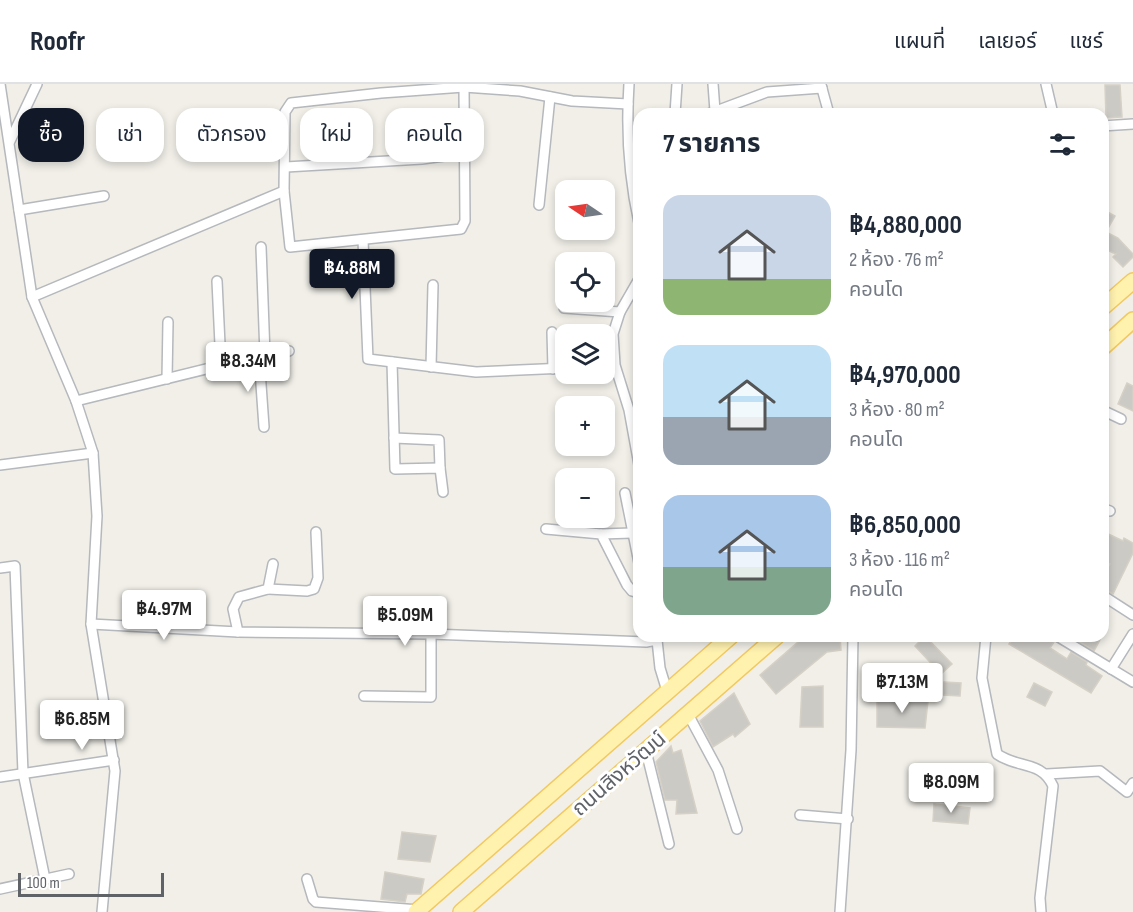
<!DOCTYPE html>
<html lang="th">
<head>
<meta charset="utf-8">
<style>
  body { margin:0; font-family:"Sofia Sans Condensed","Noto Sans Thai",sans-serif; background:#f2f2f3; color:#1f2937; height:100vh; display:flex; flex-direction:column; font-size:22px; white-space:nowrap }
  * { box-sizing:border-box; margin:0 }
  p { font-size:20px; color:#747a83 }
  .icon { flex:none; width:33px; height:33px; fill:none; stroke:currentColor; stroke-width:2; stroke-linecap:round; stroke-linejoin:round }
  .map { position:relative; flex:1; overflow:hidden }
  .panel { position:absolute; left:633px; top:24px; width:476px; height:534px; display:flex; flex-direction:column; background:#fff; border-radius:18px; box-shadow:0 3px 9px #0003 }
  .panel>* { flex:none }
  .top-card { position:absolute; left:18px; top:24px; width:525px; height:54px; display:flex; gap:12px }
  .needle { width:39px; rotate:283deg }
  .tools { position:absolute; left:555px; top:96px; display:grid; gap:12px }
  .tools a { display:grid; place-items:center; width:60px; height:60px; border-radius:12px; background:#fff; box-shadow:0 3px 9px #0003; font-size:30px }
  .scale { position:absolute; left:18px; bottom:15px; width:146px; box-sizing:border-box; padding-left:6px; border:3px solid #5f6368; border-top:0; font-size:16px; line-height:21px; white-space:nowrap; color:#5f6368; -webkit-text-stroke:4px #fff; paint-order:stroke }
  .price { position:absolute; translate:-50% -51px; padding:0 14px; border-radius:6px; background:#fff; color:#222; font-size:20px; line-height:39px; filter:drop-shadow(0 2px 3px #0008) }
  .price::after { content:''; position:absolute; left:50%; top:36px; width:18px; height:14px; margin-left:-9px; background:inherit; clip-path:polygon(0 0,100% 0,50% 100%) }
  .price.on { background:#111827; color:#fff }
  ul { padding:0; list-style:none }
  li { display:flex; align-items:center; gap:18px; height:150px; padding:0 30px }
  li span { display:grid; place-items:center; flex:none; width:168px; height:120px; border-radius:18px; color:#555 }
  li>.icon { margin-inline-start:auto }
  span .icon { width:72px; height:72px; fill:#fffc; stroke-width:1 }
  li b { font-size:26px }
  h2 { display:flex; justify-content:space-between; align-items:center; height:72px; padding:0 30px; font-size:26px }
  .chip { padding:0 21px; border-radius:18px; background:#fff; box-shadow:0 3px 9px #0003; font-size:21px; line-height:54px }
  .chip.on { background:#111827; color:#fff }
  header { display:flex; align-items:center; gap:36px; box-sizing:border-box; height:84px; padding:0 30px; background:#fff; border-bottom:2px solid #e0e1e3 }
  header strong { font-size:28px }
  nav { display:flex; gap:33px; margin-inline-start:auto; font-size:21px }
  .map>svg:first-child { display:block }
  .building { fill:#cccac5; stroke:#d6d1c6; stroke-width:1.5 }
  .lines { fill:none; stroke-linecap:round; stroke-linejoin:round }
  .street-casing { stroke:#b5b8bc; stroke-width:12 }
  .primary-casing { stroke:#f2c960; stroke-width:18 }
  .street { stroke:#fff; stroke-width:9 }
  .primary { stroke:#fff2af; stroke-width:15 }
  .labels { text-anchor:middle; dominant-baseline:central; stroke-width:6; stroke-linejoin:round; paint-order:stroke }
  .street-label { font-size:21px; fill:#5f6368; stroke:#fff }
</style>
</head>
<body>
<header>
<strong>Roofr</strong>
<nav><a>แผนที่</a><a>เลเยอร์</a><a>แชร์</a></nav>
</header>
<div class="map">
<svg width="1133" height="828" viewBox="0 0 1133 828">
  <rect width="100%" height="100%" fill="#f1efe8"/>
  <g class="building">
    <polygon points="1105,1 1120,1 1122,33 1106,34"/>
    <polygon points="1102,125 1115,132 1106,148 1118,154 1133,170 1133,173 1123,183 1113,173 1116,170 1102,164"/>
    <polygon points="1127,299 1133,302 1133,327 1118,320"/>
    <polygon points="1102,447 1123,457 1124,454 1133,459 1133,469 1113,510 1102,504 1102,493 1110,480 1102,477"/>
    <polygon points="805,552 840,552 841,566 827,568 776,610 760,591"/>
    <polygon points="925,552 952,580 941,590 915,562"/>
    <polygon points="1014,552 1050,552 1054,558 1050,564 1067,575 1071,568 1087,578 1086,581 1102,592 1091,609 1009,560"/>
    <polygon points="1070,552 1102,552 1094,567"/>
    <polygon points="944,598 961,599 960,612 943,611"/>
    <polygon points="1034,599 1052,608 1045,622 1027,613"/>
    <polygon points="823,602 823,643 800,643 802,603"/>
    <polygon points="734,609 750,640 735,653 733,650 713,663 700,637"/>
    <polygon points="877,616 928,617 925,644 877,643"/>
    <polygon points="671,662 673,669 681,666 697,729 676,730 677,716 665,716 656,678"/>
    <polygon points="934,720 970,724 968,740 933,737"/>
    <polygon points="402,748 436,752 430,778 398,775"/>
    <polygon points="385,788 424,795 421,810 407,810 405,818 381,815"/>
  </g>
  <g class="lines">
    <g class="street-casing">
      <g id="street">
        <polyline points="0,0 32,213 76,317 93,369 97,432 91,540 115,687 102,828"/>
        <path d="M629 0C626 46 629 94 639 139"/>
        <polyline points="713,0 715,27"/>
        <polyline points="1046,0 1053,30"/>
        <polyline points="821,1 829,30"/>
        <polyline points="675,30 677,0"/>
        <polyline points="708,30 767,8 822,4"/>
        <polyline points="1102,42 1133,40"/>
        <polyline points="10,57 37,0"/>
        <polyline points="286,83 422,75 466,69"/>
        <polyline points="284,107 290,163 461,145 465,137 464,3"/>
        <polyline points="539,121 550,13"/>
        <polyline points="19,126 104,112"/>
        <polyline points="363,156 368,275 476,288 566,284"/>
        <polyline points="261,163 265,271"/>
        <polyline points="639,195 620,228 613,250 615,281 629,326 639,381"/>
        <polyline points="217,197 221,282"/>
        <polyline points="32,213 284,107 285,28 291,19 381,9 464,3 520,7 572,17 628,20"/>
        <polyline points="564,224 620,228"/>
        <polyline points="552,248 553,285"/>
        <polyline points="259,272 264,343"/>
        <polyline points="392,278 395,385 440,384 443,408"/>
        <polyline points="431,283 433,201"/>
        <polyline points="167,295 168,238"/>
        <polyline points="76,317 259,272 289,267"/>
        <polyline points="1102,326 1121,335"/>
        <polyline points="394,354 439,356 440,384"/>
        <polyline points="0,381 93,369"/>
        <polyline points="625,409 639,479"/>
        <polyline points="1102,424 1110,427"/>
        <polyline points="546,445 601,450 627,501 632,507 639,509"/>
        <polyline points="601,450 632,449"/>
        <polyline points="273,480 268,505 239,513 233,525 238,548 431,550 646,558 657,556 660,584 667,607"/>
        <polyline points="0,484 15,482 23,689 45,795"/>
        <polyline points="268,505 307,507 314,505 318,494 316,448"/>
        <polyline points="1102,511 1133,531"/>
        <polyline points="91,540 238,548"/>
        <path d="M986 552 982 594 997 670C1018 685 1041 676 1053 702L1040 814 1041 828"/>
        <polyline points="1057,552 1133,598"/>
        <polyline points="1111,585 1133,550"/>
        <polyline points="364,612 431,613 431,550"/>
        <polyline points="688,630 718,686 737,745"/>
        <polyline points="646,667 669,760"/>
        <polyline points="1047,690 1100,687 1127,708 1133,699"/>
        <polyline points="0,693 114,676"/>
        <polyline points="800,731 848,735"/>
        <polyline points="307,795 313,815 316,818 419,826"/>
        <polyline points="0,805 69,790"/>
        <polyline points="840,828 851,666 853,552"/>
      </g>
    </g>
    <g class="primary-casing">
      <g id="primary">
        <polyline points="1102,224 1133,197"/>
        <polyline points="1102,264 1133,236"/>
        <polyline points="416,828 731,552"/>
        <polyline points="461,828 777,552"/>
      </g>
    </g>
    <use href="#street" class="street"/>
    <use href="#primary" class="primary"/>
  </g>
  <g class="labels">
    <g class="street-label">
      <text transform="translate(619 690) rotate(-41)">ถนนสิงหวัฒน์</text>
    </g>
  </g>
</svg>
<div class="tools">
<a><svg class="needle" viewBox="-14 -14 28 28"><path d="M0-13l5 13h-10z" fill="#e53935"/><path d="M0 13l5-13h-10z" fill="#747a83"/></svg></a>
<a><svg class="icon" aria-label="locate" viewBox="0 0 24 24"><circle cx="12" cy="12" r="6"/><path d="M12 2v4M12 18v4M2 12h4M18 12h4"/></svg></a>
<a><svg class="icon" aria-label="layers" viewBox="0 0 24 24"><path d="M12 4l9 5-9 5-9-5zM3 14l9 5 9-5"/></svg></a>
<a>+</a>
<a>−</a>
</div>
<div class="scale">100 m</div>
<b class="price on" style="left:352px;top:216px">฿4.88M</b>
<b class="price" style="left:248px;top:309px">฿8.34M</b>
<b class="price" style="left:164px;top:557px">฿4.97M</b>
<b class="price" style="left:405px;top:563px">฿5.09M</b>
<b class="price" style="left:902px;top:630px">฿7.13M</b>
<b class="price" style="left:82px;top:667px">฿6.85M</b>
<b class="price" style="left:951px;top:730px">฿8.09M</b>
<div class="top-card">
<a class="chip on">ซื้อ</a>
<a class="chip">เช่า</a>
<a class="chip">ตัวกรอง</a>
<a class="chip">ใหม่</a>
<a class="chip">คอนโด</a>
</div>
<section class="panel">
<h2>7 รายการ<svg class="icon" aria-label="filters" viewBox="0 0 24 24"><path d="M4 7h16M4 17h16"/><circle cx="9" cy="7" r="2"/><circle cx="15" cy="17" r="2"/></svg></h2>
<ul>
<li><span style="background:linear-gradient(#c9d6e8 70%,#8fb573 0)"><svg class="icon" aria-label="home" viewBox="0 0 24 24"><path d="M3 11l9-7 9 7M6 9v11h12V9"/></svg></span><div><b>฿4,880,000</b><p>2 ห้อง · 76 m²</p><p>คอนโด</p></div></li>
<li><span style="background:linear-gradient(#bfe0f5 60%,#9aa5b1 0)"><svg class="icon" aria-label="home" viewBox="0 0 24 24"><path d="M3 11l9-7 9 7M6 9v11h12V9"/></svg></span><div><b>฿4,970,000</b><p>3 ห้อง · 80 m²</p><p>คอนโด</p></div></li>
<li><span style="background:linear-gradient(#a9c7e8 60%,#7fa58c 0)"><svg class="icon" aria-label="home" viewBox="0 0 24 24"><path d="M3 11l9-7 9 7M6 9v11h12V9"/></svg></span><div><b>฿6,850,000</b><p>3 ห้อง · 116 m²</p><p>คอนโด</p></div></li>
</ul>
</section>
</div>
</body>
</html>
